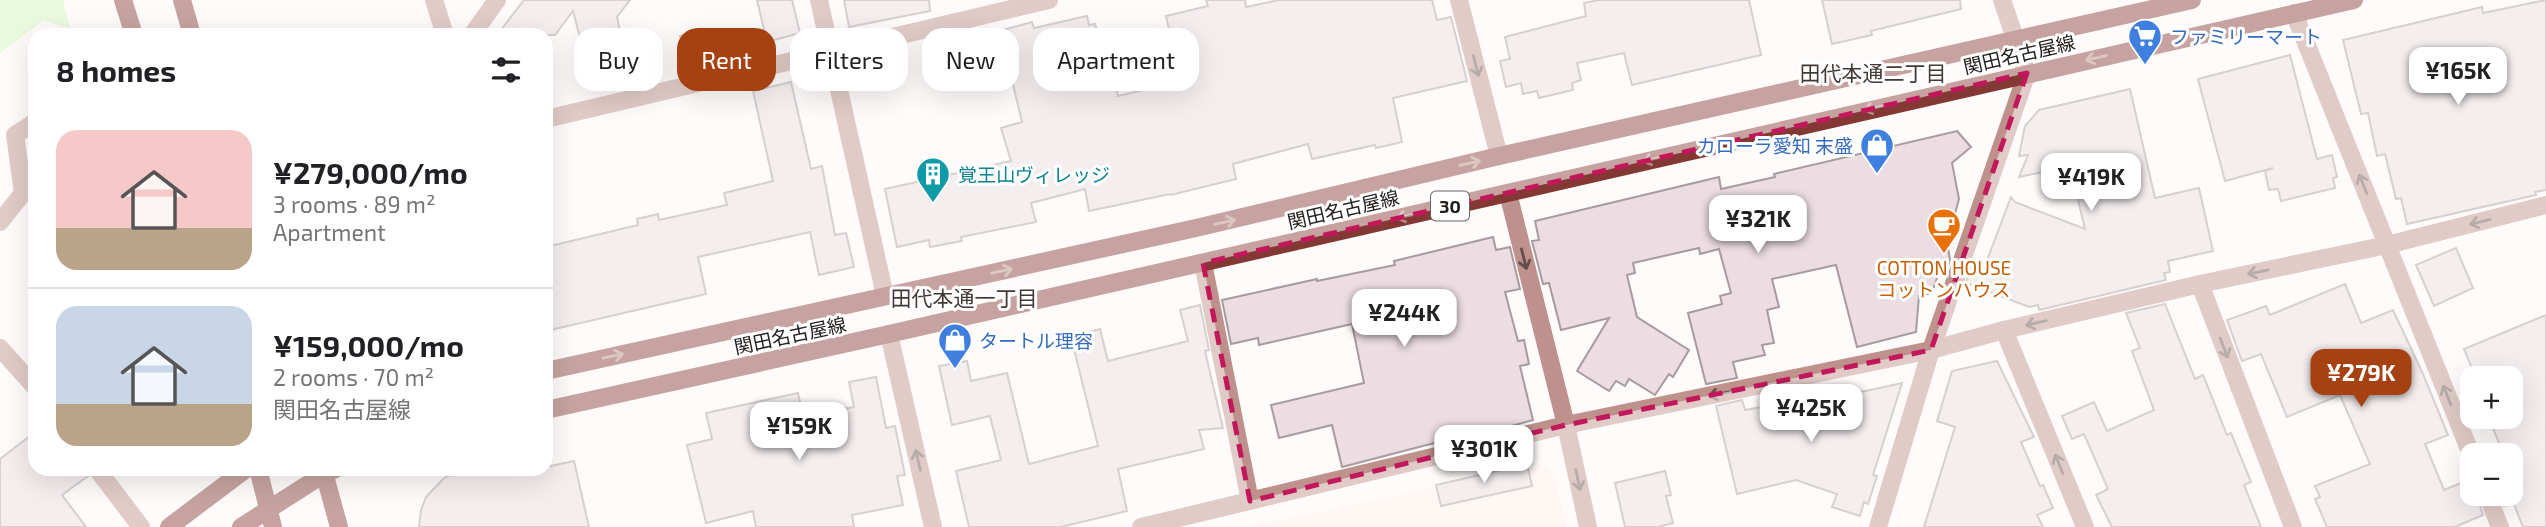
<!DOCTYPE html>
<html lang="en">
<head>
<meta charset="utf-8">
<style>
  body { margin:0; font-family:"Exo 2","Noto Sans JP",sans-serif; background:#f6f6f6; color:#202124; height:100vh; display:flex; flex-direction:column; font-size:26px; white-space:nowrap }
  * { box-sizing:border-box; margin:0 }
  p { font-size:23px; color:#757577 }
  .icon { flex:none; width:38px; height:38px; fill:none; stroke:currentColor; stroke-width:2; stroke-linecap:round; stroke-linejoin:round }
  .map { position:relative; flex:1; overflow:hidden }
  .panel { position:absolute; left:28px; top:28px; width:525px; height:448px; display:flex; flex-direction:column; background:#fff; border-radius:21px; box-shadow:0 7px 28px #0002 }
  .panel>* { flex:none }
  .guide { position:absolute; left:574px; top:28px; width:665px; height:63px; display:flex; gap:14px }
  .buttons { position:absolute; left:2460px; top:366px; display:grid; gap:14px }
  .buttons a { display:grid; place-items:center; width:63px; height:63px; border-radius:14px; background:#fff; box-shadow:0 7px 28px #0002; font-size:35px }
  .price { position:absolute; translate:-50% -60px; padding:0 16px; border-radius:14px; background:#fff; color:#222; font-size:23px; line-height:46px; filter:drop-shadow(0 2px 4px #0008) }
  .price::after { content:''; position:absolute; left:50%; top:42px; width:21px; height:16px; margin-left:-10px; background:inherit; clip-path:polygon(0 0,100% 0,50% 100%) }
  .price.current { background:#a64212; color:#fff }
  ul { padding:0; list-style:none }
  li { display:flex; align-items:center; gap:21px; height:175px; padding:0 28px }
  li+li { border-top:2px solid #e0e0e0 }
  li span { display:grid; place-items:center; flex:none; width:196px; height:140px; border-radius:21px; color:#555 }
  li>.icon { margin-inline-start:auto }
  span .icon { width:84px; height:84px; fill:#fffc; stroke-width:1 }
  li b { font-size:30px }
  h2 { display:flex; justify-content:space-between; align-items:center; height:84px; padding:0 28px; font-size:30px }
  .chip { padding:0 24px; border-radius:21px; background:#fff; box-shadow:0 7px 28px #0002; font-size:24px; line-height:63px }
  .chip.current { background:#a64212; color:#fff }
  .map>svg:first-child { display:block }
  .built { fill:#fef1ec }
  .green { fill:#d6f6bf }
  .building { fill:#ebdde2; stroke:#a79b9f; stroke-width:2 }
  .lines { fill:none; stroke-linecap:round; stroke-linejoin:round }
  .minor { stroke:#be918c; stroke-width:18 }
  .tertiary { stroke:#be918c; stroke-width:18 }
  .primary { stroke:#833833; stroke-width:18 }
  .oneway { stroke:#b58885 }
  .oneway2 { stroke:#624d4a }
  .marked { fill:none; stroke:#c2185b; stroke-width:5; stroke-dasharray:14 9; stroke-linejoin:round }
  .labels { text-anchor:middle; dominant-baseline:central; stroke-width:6; stroke-linejoin:round; paint-order:stroke }
  .shield { fill:#fff; stroke:#666362; stroke-width:2 }
  .shield-label { font-size:18px; font-weight:bold; fill:#24201e }
  .shop-label { font-size:19px; fill:#366cbe; stroke:#fff; text-anchor:start }
  .street-label { font-size:19px; fill:#24201e; stroke:#fff }
  .culture-label { font-size:19px; fill:#0d838f; stroke:#fff; text-anchor:start }
  .food-label { font-size:19px; fill:#c56008; stroke:#fff }
  .neighbourhood-label { font-size:21px; fill:#423835; stroke:#fff }
</style>
</head>
<body>
<div class="map">
<svg width="2546" height="527" viewBox="0 0 2546 527">
  <rect width="100%" height="100%" fill="#fefbfa"/>
  <polygon class="built" points="1544,465 1555,478 1567,527 1248,527"/>
  <polygon class="green" points="0,0 63,0 70,28 43,21 0,53"/>
  <g class="building">
    <polygon points="524,0 630,0 617,17 630,79 593,87 573,11 555,35 497,35"/>
    <polygon points="757,0 792,0 800,33 767,42"/>
    <polygon points="844,0 929,0 930,11 849,27"/>
    <polygon points="1206,0 1245,0 1246,7 1279,0 1432,0 1437,20 1451,17 1467,81 1393,98 1402,142 1376,148 1375,145 1312,159 1308,144 1233,164 1236,179 1171,195 1170,194 1089,211 1085,189 1031,203 1036,222 961,237 962,241 930,247 929,240 897,247 885,189 1011,161 1001,128 1022,122 1006,55 1002,56 996,32 1032,22 1034,28 1087,16 1089,25 1095,24 1098,36 1104,35 1118,96 1181,81 1166,16 1208,6"/>
    <polygon points="1599,0 1749,0 1761,55 1632,85 1624,53 1577,63 1581,80 1572,83 1573,90 1539,98 1537,91 1523,94 1521,83 1506,87 1500,61 1510,59 1505,37 1586,16 1584,3"/>
    <polygon points="1822,0 1960,0 1961,9 1871,31 1872,35 1832,44"/>
    <polygon points="2546,0 2546,190 2535,192 2536,195 2407,224 2401,198 2396,199 2385,154 2377,156 2368,113 2361,114 2343,40 2482,7 2483,13"/>
    <polygon points="708,29 715,59 686,65 680,36"/>
    <polygon points="2290,55 2317,159 2332,155 2337,177 2333,178 2335,188 2281,201 2278,189 2269,190 2265,171 2273,168 2225,181 2198,79"/>
    <polygon points="791,82 811,169 822,166 835,235 846,233 854,267 819,275 810,232 698,257 706,294 546,331 546,247 638,225 637,219 658,214 659,220 727,205 724,193 773,181 753,91"/>
    <polygon points="2130,89 2155,198 2199,188 2213,251 2168,261 2170,272 2164,273 2166,280 2039,310 2038,305 2029,307 1966,283 1972,265 1986,263 2011,197 2015,202 2085,229 2070,166 2019,177 2028,155 2019,156 2025,126 2039,110"/>
    <polygon points="1957,131 1971,147 1952,163 1959,199 1947,243 1950,259 1945,275 1939,272 1932,293 1919,296 1916,332 1857,347 1836,265 1772,279 1779,307 1767,310 1774,343 1762,345 1765,355 1733,362 1737,378 1706,384 1688,313 1722,304 1720,296 1731,293 1719,249 1700,254 1699,248 1633,263 1635,273 1627,275 1637,317 1689,350 1673,377 1669,374 1655,395 1629,379 1625,386 1616,381 1609,391 1577,371 1609,318 1561,330 1549,283 1543,284 1532,241 1539,240 1535,221 1719,177 1721,189 1775,177 1774,174"/>
    <polygon points="1493,237 1496,250 1510,247 1520,289 1505,292 1518,341 1524,340 1529,364 1520,366 1533,420 1490,432 1444,429 1446,440 1342,467 1332,425 1279,438 1271,405 1364,383 1352,324 1259,345 1258,338 1231,344 1222,300 1317,279 1317,281 1395,265 1394,261"/>
    <polygon points="2456,248 2473,288 2434,306 2416,265"/>
    <polygon points="2345,284 2361,323 2393,310 2423,374 2448,435 2425,444 2444,490 2473,478 2473,494 2476,494 2483,515 2455,527 2327,527 2315,499 2320,497 2315,486 2370,464 2340,395 2287,417 2261,354 2242,361 2227,320 2266,306 2270,315"/>
    <polygon points="2165,304 2195,379 2203,375 2227,435 2231,433 2251,482 2244,485 2261,527 2112,527 2096,495 2108,489 2084,434 2072,439 2062,416 2094,402 2107,431 2154,410 2132,351 2140,348 2126,313"/>
    <polygon points="1200,305 1209,350 1205,351 1223,428 1199,430 1204,449 1118,469 1127,511 1061,527 969,527 956,471 1001,460 990,416 952,425 939,366 967,361 971,381 1007,373 1029,464 1098,446 1071,337 1100,329 1108,361 1188,341 1180,310"/>
    <polygon points="2546,315 2546,527 2523,527 2513,502 2504,506 2499,494 2511,494 2511,455 2504,455 2492,426 2498,423 2495,416 2511,416 2511,378 2476,378 2464,349"/>
    <polygon points="1997,361 2034,437 2021,442 2040,486 2043,485 2053,508 2037,515 2043,527 1924,527 1955,427 1937,421 1952,371"/>
    <polygon points="876,377 886,428 895,426 905,475 897,476 903,505 852,515 854,527 756,527 753,511 706,523 687,445 712,439 706,413 798,393 803,416 854,407 849,382"/>
    <polygon points="1902,383 1873,475 1877,476 1868,504 1864,502 1860,516 1832,507 1837,494 1796,480 1737,494 1716,406 1742,400 1745,410 1799,400 1800,405"/>
    <polygon points="35,432 35,469 86,469 88,476 62,495 86,527 0,527 0,459"/>
    <polygon points="574,461 589,527 419,527 421,510 426,497 443,479 461,469 546,469 546,467"/>
    <polygon points="1527,464 1532,486 1441,506 1436,485"/>
    <polygon points="1665,471 1671,495 1666,496 1673,523 1658,527 1625,527 1615,483"/>
  </g>
  <g class="lines">
    <g class="minor">
      <polyline points="434,0 445,35"/>
      <polyline points="819,0 885,296"/>
      <polyline points="1459,0 1499,156"/>
      <polyline points="2002,0 2016,41"/>
      <polyline points="2294,13 2473,459"/>
      <polyline points="472,35 497,0"/>
      <polyline points="546,119 1049,0"/>
      <polyline points="1508,193 1566,425 1588,527"/>
      <polyline points="0,222 23,193 15,135 35,122"/>
      <polyline points="1203,263 1250,501"/>
      <polyline points="2200,284 2293,527"/>
      <polyline points="2004,330 2085,527"/>
      <polyline points="889,334 933,527"/>
      <polyline points="0,348 35,387"/>
      <polyline points="97,469 141,527"/>
      <polyline points="2487,494 2500,527"/>
      <polyline points="1141,527 1566,425 1931,350 2004,330 2200,284 2387,245 2546,205"/>
    </g>
    <polyline class="tertiary" points="1878,527 1931,350 2027,73 2016,41"/>
    <g class="primary">
      <polyline points="123,0 134,35"/>
      <polyline points="182,0 192,35"/>
      <polyline points="546,371 1196,228 1499,156 2192,0"/>
      <polyline points="546,410 889,334 2354,0"/>
      <polyline points="258,469 273,527"/>
      <polyline points="323,469 339,527"/>
      <polyline points="169,527 246,469"/>
      <polyline points="241,527 324,474 336,469"/>
    </g>
  </g>
  <defs><path id="oneway-shaft" d="M-6 0H5M1.5-3L5.5 0L1.5 3" fill="none" stroke-width="1.6" stroke-linecap="round" stroke-linejoin="round" transform="scale(1.75)"/></defs>
  <g class="oneway">
    <use href="#oneway-shaft" transform="translate(2096 58) rotate(167)"/>
    <use href="#oneway-shaft" transform="translate(1874 108) rotate(167)"/>
    <use href="#oneway-shaft" transform="translate(1653 159) rotate(167)"/>
    <use href="#oneway-shaft" transform="translate(1470 163) rotate(-13)"/>
    <use href="#oneway-shaft" transform="translate(1407 216) rotate(167)"/>
    <use href="#oneway-shaft" transform="translate(1225 222) rotate(-13)"/>
    <use href="#oneway-shaft" transform="translate(1002 271) rotate(-12)"/>
    <use href="#oneway-shaft" transform="translate(613 356) rotate(-12)"/>
  </g>
  <g class="oneway2">
    <use href="#oneway-shaft" transform="translate(1476 66) rotate(76)"/>
    <use href="#oneway-shaft" transform="translate(2363 184) rotate(-112)"/>
    <use href="#oneway-shaft" transform="translate(2480 222) rotate(166)"/>
    <use href="#oneway-shaft" transform="translate(1524 259) rotate(76)"/>
    <use href="#oneway-shaft" transform="translate(2258 272) rotate(168)"/>
    <use href="#oneway-shaft" transform="translate(2036 323) rotate(167)"/>
    <use href="#oneway-shaft" transform="translate(2224 348) rotate(69)"/>
    <use href="#oneway-shaft" transform="translate(1719 394) rotate(168)"/>
    <use href="#oneway-shaft" transform="translate(2447 395) rotate(-112)"/>
    <use href="#oneway-shaft" transform="translate(918 460) rotate(-103)"/>
    <use href="#oneway-shaft" transform="translate(2059 464) rotate(-112)"/>
    <use href="#oneway-shaft" transform="translate(1578 480) rotate(78)"/>
  </g>
  <path d="M0 0H2546V527H0ZM2027 73 1931 350 1566 425 1250 501 1203 263Z" fill="#fefbfa" fill-opacity=".55" fill-rule="evenodd"/>
  <path class="marked" d="M2027 73 1931 350 1566 425 1250 501 1203 263Z"/>
  <defs>
    <g id="supermarket-pin" transform="scale(1.75)"><path d="M0 17L-7.5 6A9.5 9.5 0 1 1 7.5 6Z" fill="#3f7fe0" stroke="#fff"/><path d="M-6-5.5h2.5l.6 2H6L4.5 2H-2.5L-4.4-4H-6ZM-1.5 3.2a1.3 1.3 0 1 0 .1 0ZM3 3.2a1.3 1.3 0 1 0 .1 0Z" fill="#fff"/></g>
    <g id="shop-pin" transform="scale(1.75)"><path d="M0 17L-7.5 6A9.5 9.5 0 1 1 7.5 6Z" fill="#3f7fe0" stroke="#fff"/><path d="M-5-2.5h2.3a2.7 3.5 0 0 1 5.4 0H5L5.5 6h-11ZM-1.5-2.5h3a1.5 2.3 0 0 0-3 0Z" fill="#fff"/></g>
    <g id="building-pin" transform="scale(1.75)"><path d="M0 17L-7.5 6A9.5 9.5 0 1 1 7.5 6Z" fill="#0f9aa8" stroke="#fff"/><path d="M-4-6H4V6H1V3H-1V6H-4ZM-2.5-4.3h1.7v1.8h-1.7ZM.8-4.3h1.7v1.8H.8ZM-2.5-1h1.7V.8h-1.7ZM.8-1h1.7V.8H.8Z" fill="#fff"/></g>
    <g id="cafe-pin" transform="scale(1.75)"><path d="M0 17L-7.5 6A9.5 9.5 0 1 1 7.5 6Z" fill="#e8710a" stroke="#fff"/><path d="M-5.5-4.5H6V0H3Q3 3.5 0 3.5H-2.5Q-5.5 3.5-5.5 0ZM3-3.2v2h1.7v-2ZM-6 4.5H4V6H-6Z" fill="#fff"/></g>
  </defs>
  <g fill-rule="evenodd">
    <use href="#supermarket-pin" x="2145" y="36"/>
    <use href="#shop-pin" x="1877" y="145"/>
    <use href="#building-pin" x="933" y="174"/>
    <use href="#cafe-pin" x="1944" y="225"/>
    <use href="#shop-pin" x="955" y="340"/>
  </g>
  <g class="labels">
    <rect class="shield" x="1431" y="191.5" width="38" height="29" rx="5"/>
    <g class="shield-label">
      <text x="1450" y="206">30</text>
    </g>
    <g class="shop-label">
      <text x="2170" y="36">ファミリーマート</text>
      <text x="1853" y="145" text-anchor="end">カローラ愛知 末盛</text>
      <text x="979" y="340">タートル理容</text>
    </g>
    <g class="street-label">
      <text transform="translate(2019 54) rotate(-13)">関田名古屋線</text>
      <text transform="translate(1343 209) rotate(-13)">関田名古屋線</text>
      <text transform="translate(790 335) rotate(-12)">関田名古屋線</text>
    </g>
    <g class="culture-label">
      <text x="958" y="174">覚王山ヴィレッジ</text>
    </g>
    <g class="food-label">
      <text x="1944" y="267">COTTON HOUSE<tspan x="1944" dy="22">コットンハウス</tspan></text>
    </g>
    <g class="neighbourhood-label">
      <text x="1873" y="72">田代本通二丁目</text>
      <text x="964" y="297">田代本通一丁目</text>
    </g>
  </g>
</svg>
<div class="buttons">
<a>+</a>
<a>−</a>
</div>
<b class="price" style="left:2458px;top:107px">¥165K</b>
<b class="price" style="left:2091px;top:213px">¥419K</b>
<b class="price" style="left:1758px;top:255px">¥321K</b>
<b class="price" style="left:1404px;top:349px">¥244K</b>
<b class="price current" style="left:2361px;top:409px">¥279K</b>
<b class="price" style="left:1811px;top:444px">¥425K</b>
<b class="price" style="left:799px;top:462px">¥159K</b>
<b class="price" style="left:1484px;top:485px">¥301K</b>
<div class="guide">
<a class="chip">Buy</a>
<a class="chip current">Rent</a>
<a class="chip">Filters</a>
<a class="chip">New</a>
<a class="chip">Apartment</a>
</div>
<section class="panel">
<h2>8 homes<svg class="icon" aria-label="filters" viewBox="0 0 24 24"><path d="M4 7h16M4 17h16"/><circle cx="9" cy="7" r="2"/><circle cx="15" cy="17" r="2"/></svg></h2>
<ul>
<li><span style="background:linear-gradient(#f6c9c9 70%,#b9a48a 0)"><svg class="icon" aria-label="home" viewBox="0 0 24 24"><path d="M3 11l9-7 9 7M6 9v11h12V9"/></svg></span><div><b>¥279,000/mo</b><p>3 rooms · 89 m²</p><p>Apartment</p></div></li>
<li><span style="background:linear-gradient(#c9d6e8 70%,#b9a48a 0)"><svg class="icon" aria-label="home" viewBox="0 0 24 24"><path d="M3 11l9-7 9 7M6 9v11h12V9"/></svg></span><div><b>¥159,000/mo</b><p>2 rooms · 70 m²</p><p>関田名古屋線</p></div></li>
</ul>
</section>
</div>
</body>
</html>
